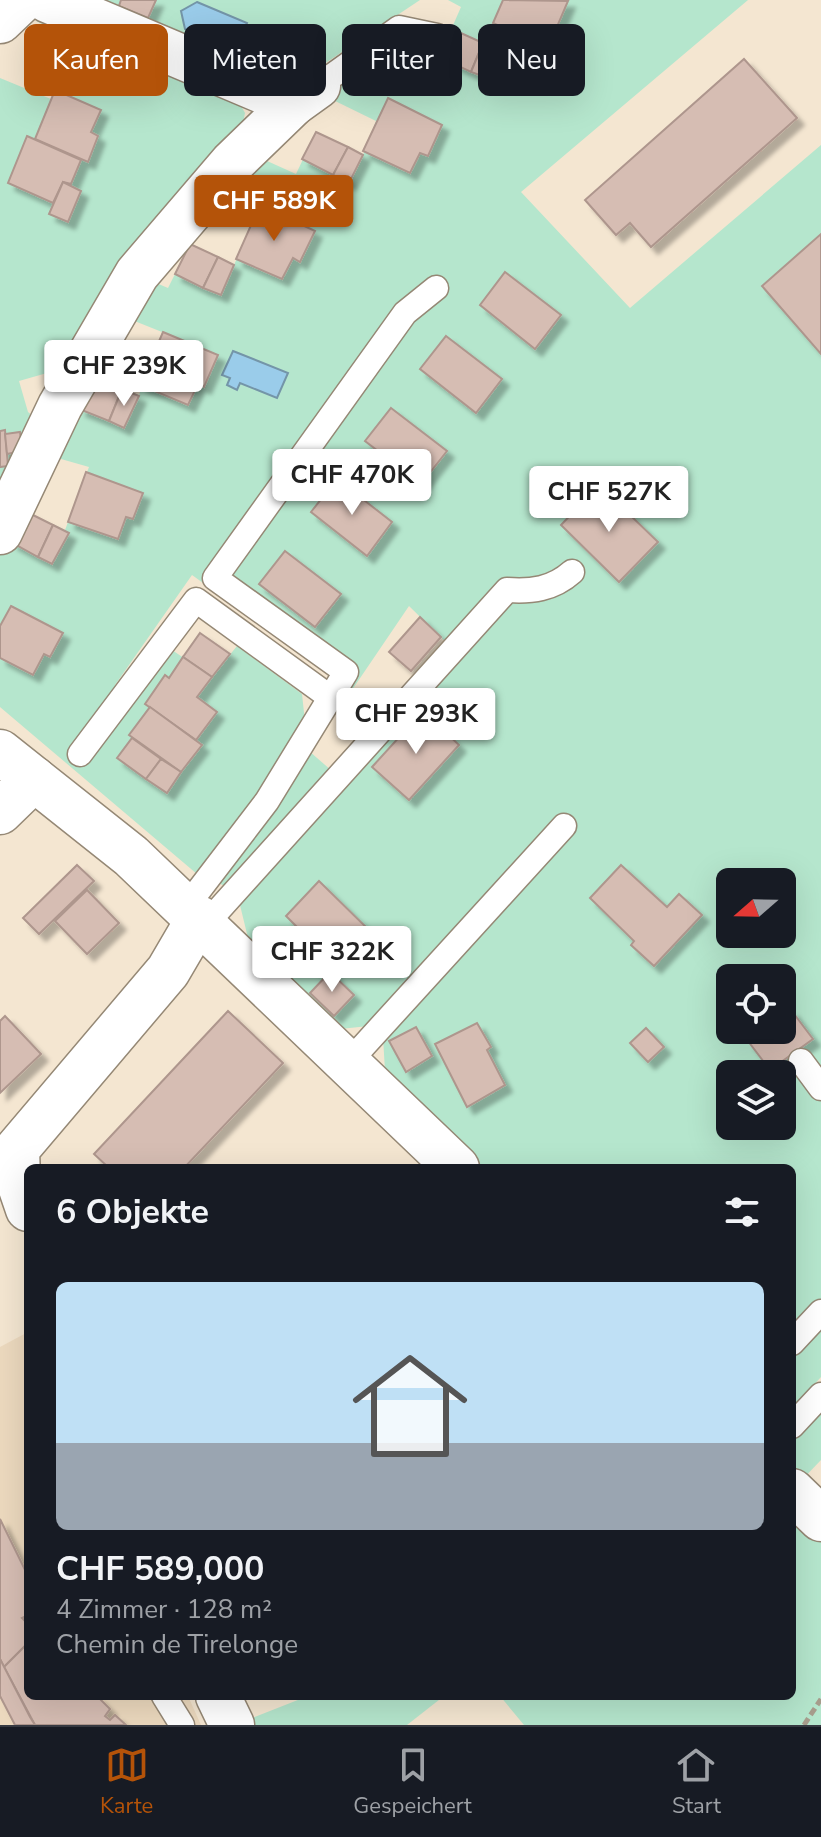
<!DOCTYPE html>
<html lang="de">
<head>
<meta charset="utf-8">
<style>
  body { margin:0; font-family:"Nunito Sans",sans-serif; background:#20242c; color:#f1f3f6; height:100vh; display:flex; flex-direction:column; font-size:30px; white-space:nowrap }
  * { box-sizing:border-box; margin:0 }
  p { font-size:26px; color:#9ea1a6 }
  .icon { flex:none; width:44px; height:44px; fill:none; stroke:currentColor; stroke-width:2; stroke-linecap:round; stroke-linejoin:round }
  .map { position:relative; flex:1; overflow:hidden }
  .sheet { position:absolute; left:24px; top:1164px; width:772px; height:536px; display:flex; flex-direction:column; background:#171b24; border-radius:12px; box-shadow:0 8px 32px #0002 }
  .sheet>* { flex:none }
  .top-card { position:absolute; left:24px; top:24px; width:774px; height:72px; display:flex; gap:16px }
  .needle { width:52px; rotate:250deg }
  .controls { position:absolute; left:716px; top:868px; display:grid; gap:16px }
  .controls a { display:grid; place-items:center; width:80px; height:80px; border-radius:12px; background:#171b24; box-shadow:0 8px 32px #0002; font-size:40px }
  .price { position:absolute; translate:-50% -68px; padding:0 18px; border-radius:8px; background:#fff; color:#222; font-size:26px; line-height:52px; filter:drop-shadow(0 2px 4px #0008) }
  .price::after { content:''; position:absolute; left:50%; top:48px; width:24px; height:18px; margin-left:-12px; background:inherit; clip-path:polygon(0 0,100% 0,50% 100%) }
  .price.selected { background:#b45309; color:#fff }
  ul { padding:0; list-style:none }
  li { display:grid; align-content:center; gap:16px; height:424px; padding:0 32px }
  li span { display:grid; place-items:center; height:248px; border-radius:12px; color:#555 }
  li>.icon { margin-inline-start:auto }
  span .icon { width:144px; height:144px; fill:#fffc; stroke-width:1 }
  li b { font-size:34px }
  h2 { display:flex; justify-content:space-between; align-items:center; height:96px; padding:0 32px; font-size:34px }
  .chip { padding:0 28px; border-radius:12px; background:#171b24; box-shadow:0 8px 32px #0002; font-size:28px; line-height:72px }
  .chip.selected { background:#b45309; color:#fff }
  .dock { display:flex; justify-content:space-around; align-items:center; height:112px; border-top:2px solid #363941; background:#171b24; font-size:22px; color:#9ea1a6 }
  .dock a { display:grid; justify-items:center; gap:4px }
  .dock .selected { color:#b45309 }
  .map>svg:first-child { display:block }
  .built { fill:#ecd9be }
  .green { fill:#b5e6cd; fill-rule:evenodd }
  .water { fill:#9accea; stroke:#7495a8; stroke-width:2 }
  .building { fill:#d6bdb3; stroke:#ae968d; stroke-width:2; filter:url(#shadow) }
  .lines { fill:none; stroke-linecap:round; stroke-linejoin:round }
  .lane-casing { stroke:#958875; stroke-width:27 }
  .street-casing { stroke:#958875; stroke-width:47 }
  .path { stroke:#a79c8c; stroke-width:5; stroke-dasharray:8 4; stroke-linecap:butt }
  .lane { stroke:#fff; stroke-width:24 }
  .street { stroke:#fff; stroke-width:44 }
</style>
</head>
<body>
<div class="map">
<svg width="821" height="1725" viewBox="0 0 821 1725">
  <defs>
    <filter id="shadow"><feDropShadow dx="7" dy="7" stdDeviation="2" flood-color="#0004"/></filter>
  </defs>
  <rect width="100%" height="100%" fill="#f4e6d1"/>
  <polygon class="built" points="28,1332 28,1696 188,1696 201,1725 0,1725 0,1347"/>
  <g class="green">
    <polygon points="85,0 420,0 297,82"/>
    <path d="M448 0H748L521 192 630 308 821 145V1377L792 1409V1168H471L386 1088 383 1037 369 1026 330 1030 248 938 239 901 459 655 409 606 352 690 192 575 115 685 135 698 172 650 212 677 237 646 302 694 305 722 265 786 197 874 0 707V546L25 511 65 530 89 467 54 457 92 376 139 395 162 332 122 316 149 280 168 288 190 244 234 265 260 206 244 198 236 180 256 156 296 174 316 132 363 155 376 121 331 99 329 92 375 59 398 54 433 71 461 7ZM730 882H782V934H730ZM730 978H782V1030H730ZM730 1074H782V1126H730Z"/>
    <polygon points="59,19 235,95 245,113 241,132 61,369 19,381 28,412 42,424 0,508 0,78 51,99 63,67 51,28 36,21"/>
    <polygon points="309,751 332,771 225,886 218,883"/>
    <polygon points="821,1406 821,1460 798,1484 792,1478 792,1438"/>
    <polygon points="792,1505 821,1533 821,1725 524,1725 500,1696 792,1696"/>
    <polygon points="308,1696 444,1696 407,1725 249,1725 247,1720"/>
  </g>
  <g class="water">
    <polygon points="197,2 247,23 235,49 185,29 181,11"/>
    <polygon points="233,351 288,373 277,398 240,383 237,390 227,385 230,378 222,375"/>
  </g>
  <g class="building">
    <polygon points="121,0 156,0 148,18 119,6"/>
    <polygon points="503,0 568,1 548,48 493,23"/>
    <polygon points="51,28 83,40 71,70 40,58"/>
    <polygon points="557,28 571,34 562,55 548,48"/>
    <polygon points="452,29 483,43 471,72 439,57"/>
    <polygon points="83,40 93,44 75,85 59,79 63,67 71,70"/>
    <polygon points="483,43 500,52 488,78 471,72"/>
    <polygon points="744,59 797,118 651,247 630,223 616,235 585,200"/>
    <polygon points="55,90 101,110 91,132 98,136 88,162 35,139"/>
    <polygon points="388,98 442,125 428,156 420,153 410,173 363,151"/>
    <polygon points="316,132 348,147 333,175 302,159"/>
    <polygon points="27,136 81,160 71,184 63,182 53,203 8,183"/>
    <polygon points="348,147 363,155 349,183 333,175"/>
    <polygon points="63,182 81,191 68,222 49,214"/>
    <polygon points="260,205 315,231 300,262 293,258 282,279 236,259"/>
    <polygon points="821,234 821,354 762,286"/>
    <polygon points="190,244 218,257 203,288 175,274"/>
    <polygon points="218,257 234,265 221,295 203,288"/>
    <polygon points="505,272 561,315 535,349 480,305"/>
    <polygon points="163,332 218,355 204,387 198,384 188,405 140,385"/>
    <polygon points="446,336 502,379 476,413 420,369"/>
    <polygon points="92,376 122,389 109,421 79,409"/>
    <polygon points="122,389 139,396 124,428 109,421"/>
    <polygon points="391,408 447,451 421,484 365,441"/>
    <polygon points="5,430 8,466 0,467 0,431"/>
    <polygon points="20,432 22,451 7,454 5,434"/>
    <polygon points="86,472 143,493 133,519 126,517 118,539 68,522"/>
    <polygon points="337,479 392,522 367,556 311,512"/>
    <polygon points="599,485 658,542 619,582 561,525"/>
    <polygon points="25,511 53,525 38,557 11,542"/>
    <polygon points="53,525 69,533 52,564 38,557"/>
    <polygon points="285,551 341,594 315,627 259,584"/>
    <polygon points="11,606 63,633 50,657 44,654 33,675 0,658 0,626"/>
    <polygon points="420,617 441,637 411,671 389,652"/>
    <polygon points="200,633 230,654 212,677 183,657"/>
    <polygon points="183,657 212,677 197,697 217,712 196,740 145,704 165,675 169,678"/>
    <polygon points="150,707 202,745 181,772 129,735"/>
    <polygon points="423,711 459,745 409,800 372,767"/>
    <polygon points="132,738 161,759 146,779 117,758"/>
    <polygon points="161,759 181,772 167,793 146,779"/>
    <polygon points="77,865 94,881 39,934 23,918"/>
    <polygon points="621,865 667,907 679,894 702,915 654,966 631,945 634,941 590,898"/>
    <polygon points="319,881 371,932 336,966 286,916"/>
    <polygon points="87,890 119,923 87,954 55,921"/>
    <polygon points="330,972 354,995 334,1016 310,993"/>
    <polygon points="791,1010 813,1039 770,1070 748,1041 764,1030 782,1030 782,1017"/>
    <polygon points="228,1011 283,1063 184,1168 109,1168 94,1154"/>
    <polygon points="5,1016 41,1054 0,1093 0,1021"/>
    <polygon points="477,1023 491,1047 487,1050 505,1085 467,1107 435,1044"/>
    <polygon points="416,1027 432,1056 406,1072 389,1041"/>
    <polygon points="646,1028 664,1047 648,1062 630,1043"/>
    <polygon points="0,1519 28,1576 28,1615 22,1618 28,1624 28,1643 4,1667 0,1659"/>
    <polygon points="24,1647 28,1651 28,1696 97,1696 110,1709 105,1716 110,1720 115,1715 126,1725 35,1725 4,1667"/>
    <polygon points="0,1659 30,1717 35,1725 15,1725 0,1696"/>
  </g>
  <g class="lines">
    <g class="lane-casing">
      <g id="lane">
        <polyline points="318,86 399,28 437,36"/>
        <polyline points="80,754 196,600 331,698"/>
        <polyline points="186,907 267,801 346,672 215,578 405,313 436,288"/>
        <path d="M205 925 507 590C531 592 553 589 572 572"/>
        <polyline points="801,1061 821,1088"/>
        <polyline points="348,1063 564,826"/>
        <polyline points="792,1343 821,1312"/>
        <polyline points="792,1426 821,1395"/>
        <polyline points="164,1696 182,1725"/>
      </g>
    </g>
    <g class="street-casing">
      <g id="street">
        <polyline points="47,0 293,104"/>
        <polyline points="0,21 22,0"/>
        <polyline points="0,532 60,406 137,274 232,163 293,104 318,86"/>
        <polyline points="0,752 131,856 457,1168"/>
        <polyline points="0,812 34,779"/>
        <polyline points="28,1209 18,1180 17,1149 168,971 199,918"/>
        <polyline points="792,1491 821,1519"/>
        <polyline points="218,1696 232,1725"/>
      </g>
    </g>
    <polyline class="path" points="804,1725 821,1699"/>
    <use href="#lane" class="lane"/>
    <use href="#street" class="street"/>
  </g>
</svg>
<div class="controls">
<a><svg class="needle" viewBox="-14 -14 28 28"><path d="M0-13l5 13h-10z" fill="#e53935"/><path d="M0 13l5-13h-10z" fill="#9ea1a6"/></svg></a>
<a><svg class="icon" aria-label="locate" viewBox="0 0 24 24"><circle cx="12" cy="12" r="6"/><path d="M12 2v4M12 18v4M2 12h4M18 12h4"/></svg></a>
<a><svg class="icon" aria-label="layers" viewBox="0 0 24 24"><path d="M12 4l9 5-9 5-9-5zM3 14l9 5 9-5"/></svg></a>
</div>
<b class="price selected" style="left:274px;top:243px">CHF 589K</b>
<b class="price" style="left:124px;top:408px">CHF 239K</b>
<b class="price" style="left:352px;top:517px">CHF 470K</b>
<b class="price" style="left:609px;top:534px">CHF 527K</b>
<b class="price" style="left:416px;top:756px">CHF 293K</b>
<b class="price" style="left:332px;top:994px">CHF 322K</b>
<div class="top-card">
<a class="chip selected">Kaufen</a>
<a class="chip">Mieten</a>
<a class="chip">Filter</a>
<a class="chip">Neu</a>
</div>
<section class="sheet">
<h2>6 Objekte<svg class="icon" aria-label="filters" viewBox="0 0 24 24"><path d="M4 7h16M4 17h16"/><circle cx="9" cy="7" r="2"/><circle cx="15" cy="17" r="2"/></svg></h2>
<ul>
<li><span style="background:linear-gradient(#bfe0f5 65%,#9aa5b1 0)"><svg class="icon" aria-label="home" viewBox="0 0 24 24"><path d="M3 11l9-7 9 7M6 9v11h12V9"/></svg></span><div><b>CHF 589,000</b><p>4 Zimmer · 128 m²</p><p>Chemin de Tirelonge</p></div></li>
</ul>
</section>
</div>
<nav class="dock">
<a class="selected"><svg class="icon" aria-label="map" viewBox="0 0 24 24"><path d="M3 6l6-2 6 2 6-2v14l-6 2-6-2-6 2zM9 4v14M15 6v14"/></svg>Karte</a>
<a><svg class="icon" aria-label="saved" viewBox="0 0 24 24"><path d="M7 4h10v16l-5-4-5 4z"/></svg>Gespeichert</a>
<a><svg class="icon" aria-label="home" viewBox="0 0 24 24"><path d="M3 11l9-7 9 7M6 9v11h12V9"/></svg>Start</a>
</nav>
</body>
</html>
